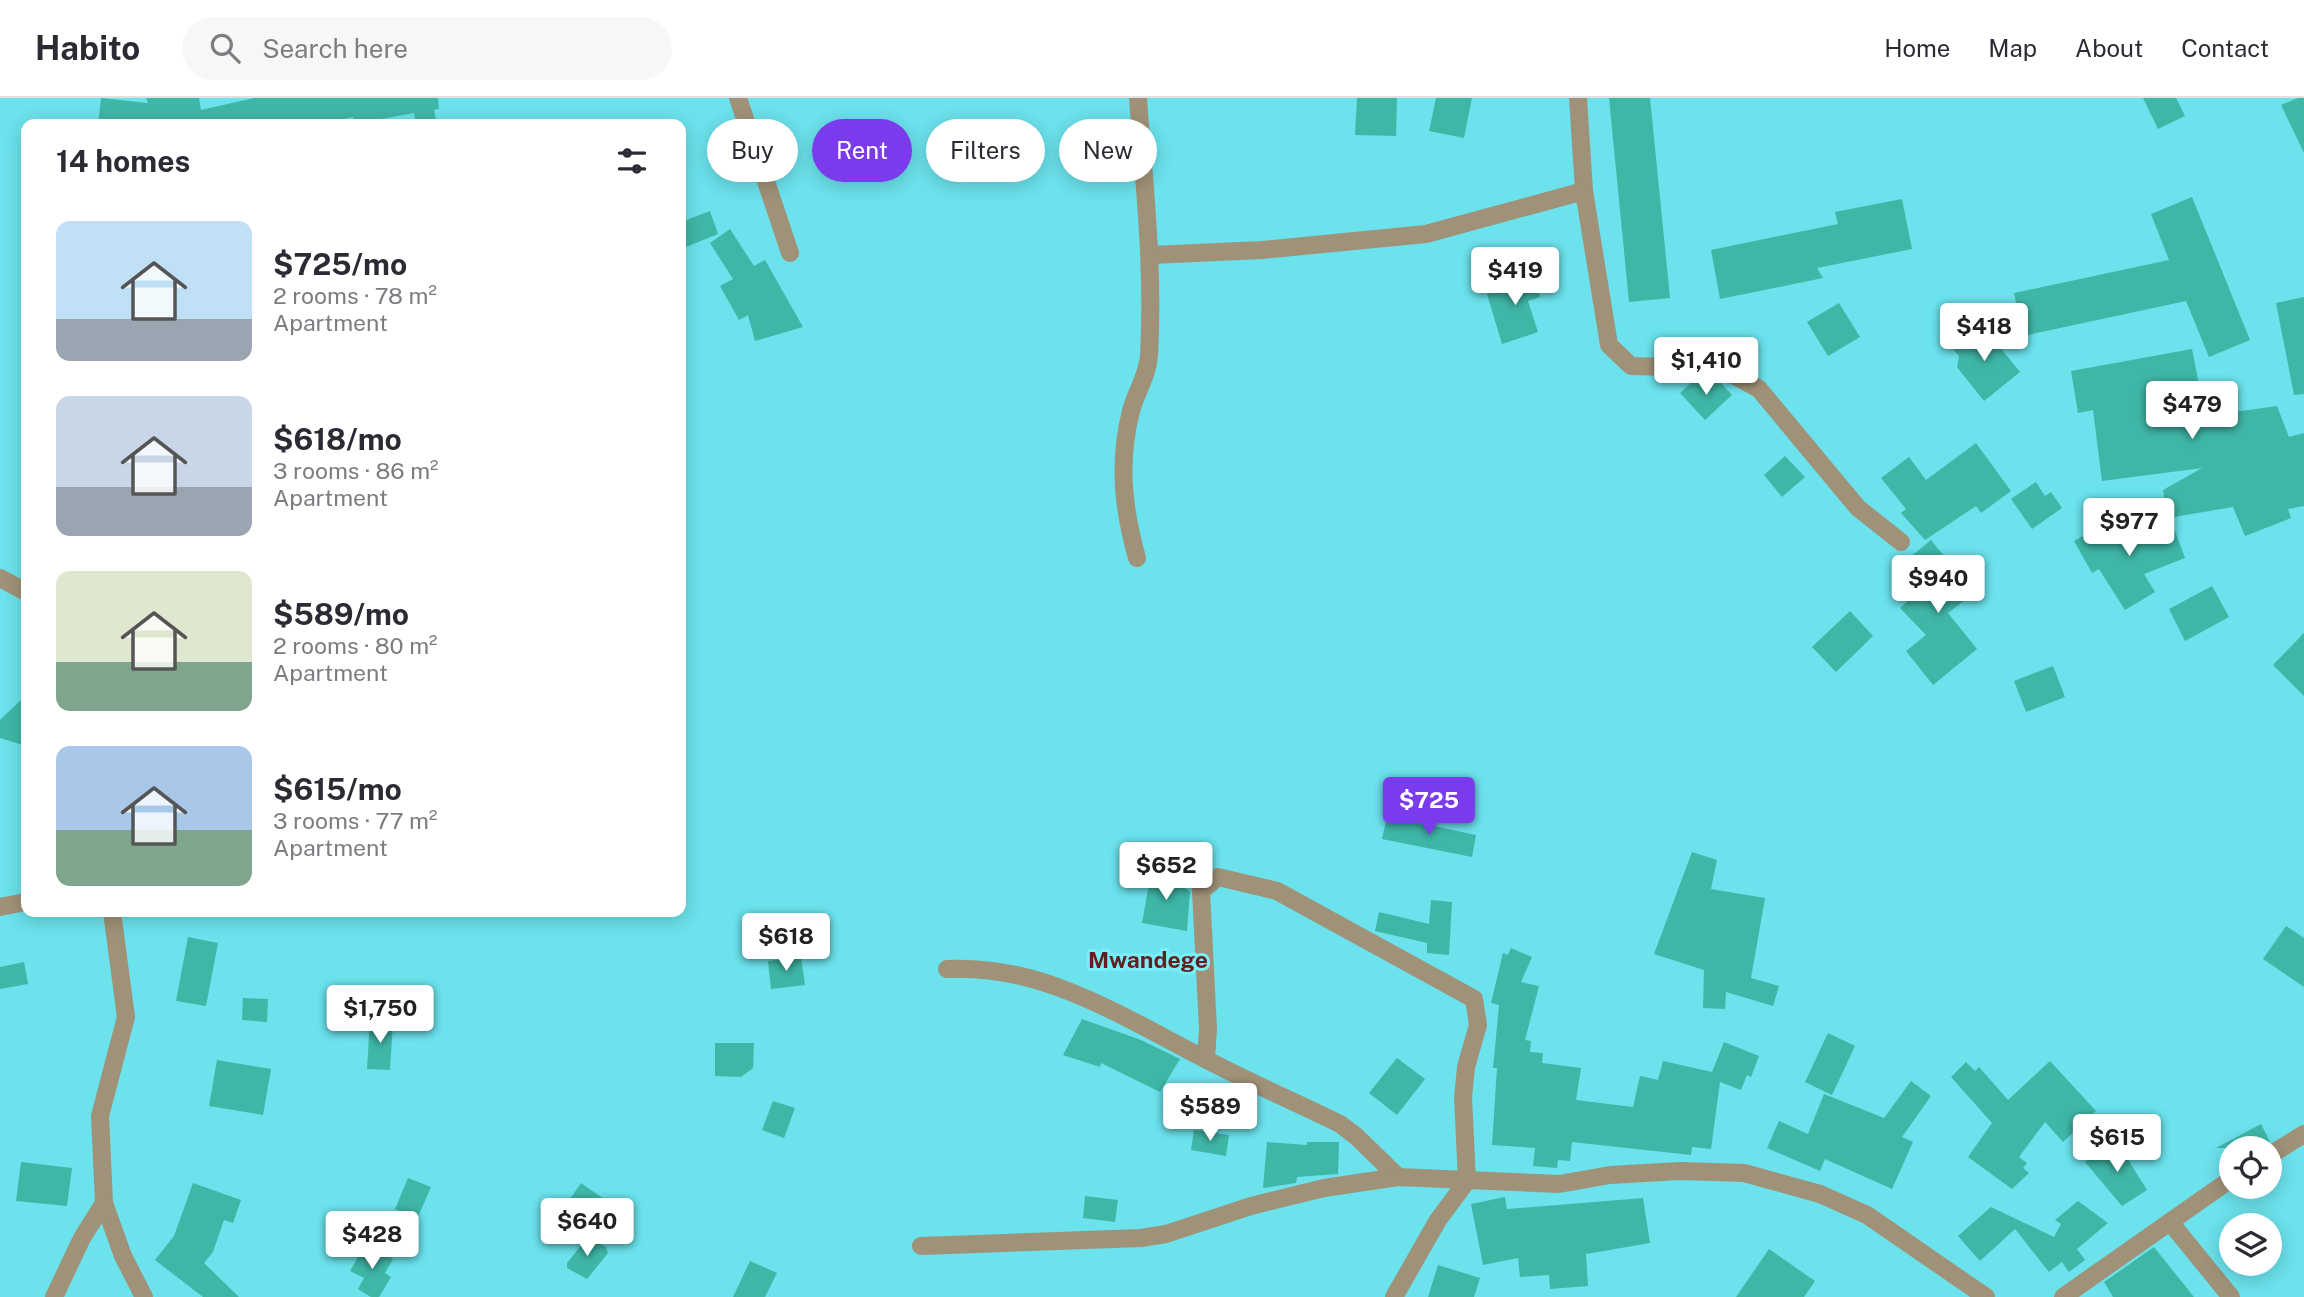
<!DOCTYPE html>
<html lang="en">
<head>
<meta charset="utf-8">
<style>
  body { margin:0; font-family:"Public Sans",sans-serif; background:#f7f7f7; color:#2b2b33; height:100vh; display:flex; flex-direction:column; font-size:26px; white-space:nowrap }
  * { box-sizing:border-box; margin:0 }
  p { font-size:23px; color:#7c7c81 }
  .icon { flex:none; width:38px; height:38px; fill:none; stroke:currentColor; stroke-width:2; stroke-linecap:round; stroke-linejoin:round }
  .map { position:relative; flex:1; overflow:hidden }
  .sheet { position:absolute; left:21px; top:21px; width:665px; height:798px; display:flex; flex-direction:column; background:#fff; border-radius:14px; box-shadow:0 4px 18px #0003 }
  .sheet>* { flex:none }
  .top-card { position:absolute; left:707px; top:21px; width:665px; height:63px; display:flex; gap:14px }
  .tools { position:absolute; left:2219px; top:1038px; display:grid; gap:14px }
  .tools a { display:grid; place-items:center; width:63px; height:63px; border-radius:50%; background:#fff; box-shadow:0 4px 18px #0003; font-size:35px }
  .price { position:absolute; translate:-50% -60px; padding:0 16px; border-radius:7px; background:#fff; color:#222; font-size:23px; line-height:46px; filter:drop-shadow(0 2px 4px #0008) }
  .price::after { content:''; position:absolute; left:50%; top:42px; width:21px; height:16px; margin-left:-10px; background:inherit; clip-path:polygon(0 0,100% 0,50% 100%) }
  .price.on { background:#7c3aed; color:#fff }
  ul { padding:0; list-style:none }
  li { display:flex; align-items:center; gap:21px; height:175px; padding:0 35px }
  li span { display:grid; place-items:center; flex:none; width:196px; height:140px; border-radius:14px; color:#555 }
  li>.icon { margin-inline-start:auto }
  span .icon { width:84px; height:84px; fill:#fffc; stroke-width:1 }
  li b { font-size:30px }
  h2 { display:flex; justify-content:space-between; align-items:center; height:84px; padding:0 35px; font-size:30px }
  .pill { padding:0 24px; border-radius:32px; background:#fff; box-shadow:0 4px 18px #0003; font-size:24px; line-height:63px }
  .pill.on { background:#7c3aed; color:#fff }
  header { display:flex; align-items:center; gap:42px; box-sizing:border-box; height:98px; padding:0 35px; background:#fff; border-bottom:2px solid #e1e1e2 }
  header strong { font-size:33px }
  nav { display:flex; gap:38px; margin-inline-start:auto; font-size:24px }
  .search { width:490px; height:63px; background:#f7f7f7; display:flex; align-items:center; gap:18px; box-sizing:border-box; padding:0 24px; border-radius:38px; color:#7c7c81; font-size:26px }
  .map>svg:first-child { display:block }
  .building { fill:#3fb7a7 }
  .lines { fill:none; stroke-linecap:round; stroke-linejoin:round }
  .street { stroke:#a09278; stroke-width:18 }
  .labels { text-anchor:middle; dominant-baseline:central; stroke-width:6; stroke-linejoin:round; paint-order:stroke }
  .quarter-label { font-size:23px; font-weight:bold; fill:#631e1f; stroke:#79eff9 }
</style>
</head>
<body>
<header>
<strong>Habito</strong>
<div class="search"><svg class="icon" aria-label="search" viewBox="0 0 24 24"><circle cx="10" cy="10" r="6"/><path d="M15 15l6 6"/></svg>Search here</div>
<nav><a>Home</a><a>Map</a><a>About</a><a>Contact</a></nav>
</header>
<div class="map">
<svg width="2304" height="1199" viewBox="0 0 2304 1199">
  <rect width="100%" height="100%" fill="#6be2ec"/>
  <g class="building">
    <polygon points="101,0 148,5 146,0 199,0 201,12 254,0 438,0 439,11 434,12 437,26 416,26 414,15 354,26 353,19 322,26 98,26"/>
    <polygon points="1357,0 1397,0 1396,38 1355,37"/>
    <polygon points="1436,0 1472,0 1464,40 1429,33"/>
    <polygon points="1609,0 1650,0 1670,200 1629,204"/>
    <polygon points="2143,0 2176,0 2185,18 2158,31"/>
    <polygon points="2298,0 2304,0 2304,55 2281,7"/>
    <polygon points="2192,99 2250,242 2209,259 2186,203 2023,238 2014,195 2169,162 2151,116"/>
    <polygon points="1902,101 1912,151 1817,170 1823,180 1720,201 1711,152 1838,126 1835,114"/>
    <polygon points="710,113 718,136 681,151 681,124"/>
    <polygon points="730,131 754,168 765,162 803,229 755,243 748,217 739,222 720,188 733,181 710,145"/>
    <polygon points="1531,170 1540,199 1528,203 1538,234 1502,246 1487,196 1510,189 1506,177"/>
    <polygon points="2304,199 2304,296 2294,297 2276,205"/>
    <polygon points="1839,205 1860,239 1828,258 1807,224"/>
    <polygon points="1981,226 2020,274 1984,303 1957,269 1959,258 1951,249"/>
    <polygon points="2192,251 2205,318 2277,308 2289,339 2304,335 2304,408 2288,411 2291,420 2245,438 2233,409 2168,420 2163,392 2202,370 2102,383 2093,312 2078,315 2071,273"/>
    <polygon points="1695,281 1705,287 1710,282 1721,285 1732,297 1705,322 1680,295"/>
    <polygon points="1976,345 2011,393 1981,415 1976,408 1925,442 1901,415 1906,411 1881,380 1909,359 1926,382"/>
    <polygon points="1785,358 1805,379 1782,399 1764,377"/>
    <polygon points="2036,384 2045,398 2051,394 2062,410 2032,431 2011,401"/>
    <polygon points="2113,421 2126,443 2172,425 2185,460 2144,476 2155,494 2125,512 2099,471 2092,475 2074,443"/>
    <polygon points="1931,442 1974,495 1948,515 1977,551 1933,587 1906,553 1926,537 1900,510 1928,485 1908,461"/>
    <polygon points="2212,488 2229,519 2185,543 2169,511"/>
    <polygon points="1850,513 1873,538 1836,574 1812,549"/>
    <polygon points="2304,535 2304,598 2273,567"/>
    <polygon points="2053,568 2065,599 2026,614 2014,583"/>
    <polygon points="26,597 26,648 0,640 0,622"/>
    <polygon points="1387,718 1476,737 1472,759 1382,741"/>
    <polygon points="1692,754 1717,762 1711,791 1765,800 1751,880 1779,888 1773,908 1726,894 1725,911 1703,910 1704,872 1654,856"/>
    <polygon points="1153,765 1190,794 1187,833 1142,825"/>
    <polygon points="1431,802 1452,804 1449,857 1427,855 1427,845 1375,833 1379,814 1429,826"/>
    <polygon points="2286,828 2304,840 2304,889 2263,861"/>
    <polygon points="188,839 218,845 206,908 176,903"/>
    <polygon points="1511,850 1532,859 1521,884 1539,888 1525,942 1531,943 1530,954 1543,955 1542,965 1581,970 1576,1002 1633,1009 1640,978 1658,982 1663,963 1712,974 1724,944 1759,958 1751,979 1747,977 1741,992 1720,984 1711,1051 1692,1049 1691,1057 1572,1044 1570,1063 1558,1062 1557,1070 1533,1068 1535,1050 1492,1047 1497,970 1493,970 1499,907 1491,905 1503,855 1508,857"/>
    <polygon points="801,859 805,887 771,891 768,863"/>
    <polygon points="24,864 28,886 0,891 0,869"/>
    <polygon points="243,900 268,901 267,924 242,922"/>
    <polygon points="1082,921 1141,942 1180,961 1160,994 1101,965 1100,969 1063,957"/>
    <polygon points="370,922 393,924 390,972 367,971"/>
    <polygon points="1828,935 1855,948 1832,997 1805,984"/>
    <polygon points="715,945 754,945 753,970 741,979 715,978"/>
    <polygon points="1397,960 1425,981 1397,1017 1369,995"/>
    <polygon points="217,962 271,971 263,1017 209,1008"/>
    <polygon points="2050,963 2096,1013 2063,1044 2045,1024 2019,1059 2027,1065 2023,1070 2029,1075 2012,1091 1968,1059 1992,1025 1951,979 1966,964 1975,973 1979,969 2008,1002"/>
    <polygon points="1911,983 1931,998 1902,1039 1913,1044 1892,1091 1825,1061 1820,1073 1767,1050 1779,1023 1808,1036 1824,996 1884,1020"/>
    <polygon points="773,1003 795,1010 784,1040 762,1032"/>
    <polygon points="2261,1026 2270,1044 2258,1050 2216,1050"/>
    <polygon points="1194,1032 1229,1037 1226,1058 1191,1052"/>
    <polygon points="1267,1044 1307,1047 1307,1044 1339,1044 1338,1076 1297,1079 1296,1085 1263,1090"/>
    <polygon points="2117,1044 2147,1092 2122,1108 2085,1064"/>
    <polygon points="21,1064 72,1070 67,1108 16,1103"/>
    <polygon points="408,1080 431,1089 417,1121 395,1111"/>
    <polygon points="193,1085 241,1102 233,1125 224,1122 213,1154 204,1165 239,1199 203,1199 155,1162 174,1138"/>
    <polygon points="581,1085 604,1101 575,1141 553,1126"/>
    <polygon points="1085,1098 1118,1102 1115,1124 1083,1120"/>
    <polygon points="1505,1099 1507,1111 1643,1100 1650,1145 1586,1156 1588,1188 1550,1191 1549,1177 1520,1179 1518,1160 1483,1167 1471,1106"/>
    <polygon points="2078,1103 2108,1125 2077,1151 2085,1162 2069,1174 2062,1164 2049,1174 2015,1131 1980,1163 1958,1138 1991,1109 2054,1139 2061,1126 2055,1122"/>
    <polygon points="588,1139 606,1149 608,1155 587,1181 567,1170 567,1165"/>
    <polygon points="366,1145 393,1161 385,1175 391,1179 379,1199 371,1199 358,1191 364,1180 350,1173"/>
    <polygon points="2154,1149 2194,1199 2113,1199 2104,1184"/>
    <polygon points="1769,1151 1815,1183 1804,1199 1736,1199"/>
    <polygon points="750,1163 777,1175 765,1199 733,1199"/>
    <polygon points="1438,1167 1480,1180 1474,1199 1428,1199"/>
  </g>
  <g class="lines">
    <g class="street">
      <polyline points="738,0 790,155"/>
      <polyline points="1578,0 1584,93 1609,247 1631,268 1707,270 1730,275 1759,291 1858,410 1901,444"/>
      <polyline points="1151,157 1262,152 1426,136 1584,93"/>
      <path d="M1137 460C1123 410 1118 364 1131 313 1136 294 1148 277 1149 257 1154 170 1144 86 1138 0"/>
      <polyline points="0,480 26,494"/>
      <polyline points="0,809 26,804"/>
      <polyline points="112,814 126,919 100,1018 104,1105 123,1158 144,1199"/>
      <path d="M947 871C1043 866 1123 919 1205 961 1249 984 1295 1004 1340 1026L1357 1039 1398 1079"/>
      <polyline points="1206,961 1208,931 1201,793 1218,779 1277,793 1474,901 1478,927 1466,969 1463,999 1467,1083 1438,1122 1394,1199"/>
      <polyline points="2270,1057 2304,1036"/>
      <polyline points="2170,1124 2231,1199"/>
      <polyline points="921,1148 1141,1140 1166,1136 1251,1108 1324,1090 1398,1079 1559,1086 1610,1077 1681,1073 1744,1075 1820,1096 1867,1117 1986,1199"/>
      <polyline points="54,1199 82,1140 104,1105"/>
      <polyline points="2063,1199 2231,1081"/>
    </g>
  </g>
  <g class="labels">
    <g class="quarter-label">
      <text x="1148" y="861">Mwandege</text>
    </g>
  </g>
</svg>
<div class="tools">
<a><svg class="icon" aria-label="locate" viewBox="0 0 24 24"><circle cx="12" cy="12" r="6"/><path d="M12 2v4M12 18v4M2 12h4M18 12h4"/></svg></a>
<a><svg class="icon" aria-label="layers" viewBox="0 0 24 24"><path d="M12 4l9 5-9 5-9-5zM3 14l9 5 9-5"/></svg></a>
</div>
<b class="price" style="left:1515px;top:209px">$419</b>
<b class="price" style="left:1984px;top:265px">$418</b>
<b class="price" style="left:1706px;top:299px">$1,410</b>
<b class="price" style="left:2192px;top:343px">$479</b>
<b class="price" style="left:2129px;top:460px">$977</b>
<b class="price" style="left:1938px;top:517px">$940</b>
<b class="price on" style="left:1429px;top:739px">$725</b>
<b class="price" style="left:1166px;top:804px">$652</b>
<b class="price" style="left:786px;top:875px">$618</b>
<b class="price" style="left:380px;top:947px">$1,750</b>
<b class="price" style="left:1210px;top:1045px">$589</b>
<b class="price" style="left:2117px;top:1076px">$615</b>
<b class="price" style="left:587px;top:1160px">$640</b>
<b class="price" style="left:372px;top:1173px">$428</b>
<div class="top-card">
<a class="pill">Buy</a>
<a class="pill on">Rent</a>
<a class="pill">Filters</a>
<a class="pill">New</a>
</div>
<section class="sheet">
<h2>14 homes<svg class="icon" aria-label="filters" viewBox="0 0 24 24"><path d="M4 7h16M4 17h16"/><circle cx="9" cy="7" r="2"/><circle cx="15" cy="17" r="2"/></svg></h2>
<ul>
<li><span style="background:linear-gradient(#bfe0f5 70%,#9aa5b1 0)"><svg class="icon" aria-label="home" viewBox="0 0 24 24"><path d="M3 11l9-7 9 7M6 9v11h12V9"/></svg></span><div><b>$725/mo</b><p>2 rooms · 78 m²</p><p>Apartment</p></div></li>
<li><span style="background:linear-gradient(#c9d6e8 65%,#9aa5b1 0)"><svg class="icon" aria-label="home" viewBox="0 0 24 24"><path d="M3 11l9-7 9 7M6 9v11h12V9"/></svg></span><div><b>$618/mo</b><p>3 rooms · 86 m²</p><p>Apartment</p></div></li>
<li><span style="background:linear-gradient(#dfe7d0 65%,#7fa58c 0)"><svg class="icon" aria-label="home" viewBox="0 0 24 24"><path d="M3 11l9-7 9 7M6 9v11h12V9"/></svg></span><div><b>$589/mo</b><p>2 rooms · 80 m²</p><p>Apartment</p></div></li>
<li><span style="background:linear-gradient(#a9c7e8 60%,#7fa58c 0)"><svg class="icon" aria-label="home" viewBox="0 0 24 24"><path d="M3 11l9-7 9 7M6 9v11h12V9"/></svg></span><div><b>$615/mo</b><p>3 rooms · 77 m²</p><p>Apartment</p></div></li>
</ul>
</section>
</div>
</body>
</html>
